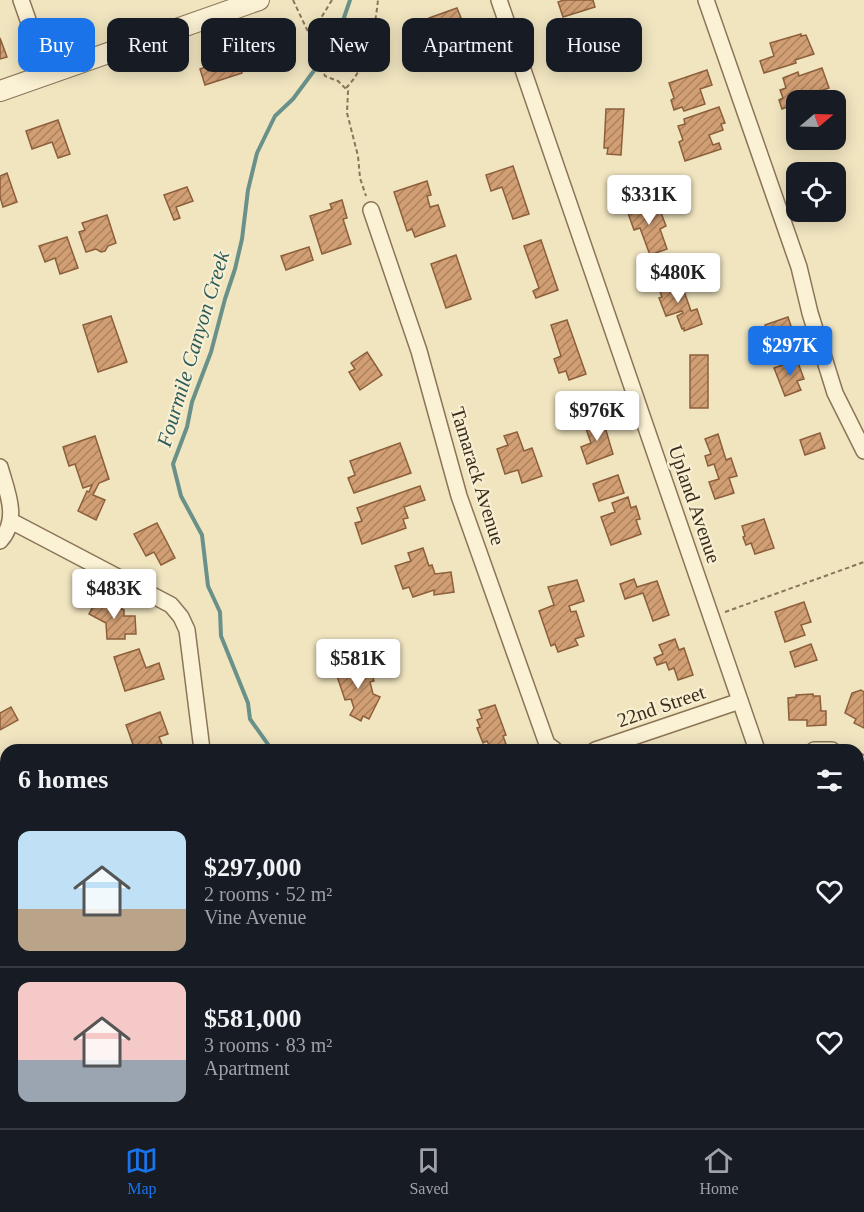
<!DOCTYPE html>
<html lang="en">
<head>
<meta charset="utf-8">
<style>
  body { margin:0; font-family:"Times New Roman",serif; background:#20242c; color:#f1f3f6; height:100vh; display:flex; flex-direction:column; font-size:22px; white-space:nowrap }
  * { box-sizing:border-box; margin:0 }
  p { font-size:20px; color:#9ea1a6 }
  .icon { flex:none; width:33px; height:33px; fill:none; stroke:currentColor; stroke-width:2; stroke-linecap:round; stroke-linejoin:round }
  .map { position:relative; flex:1; overflow:hidden }
  .details { position:absolute; left:0px; top:744px; width:864px; height:384px; display:flex; flex-direction:column; background:#171b24; border-radius:18px 18px 0 0; box-shadow:0 3px 15px #0003 }
  .details>* { flex:none }
  .guide { position:absolute; left:18px; top:18px; width:828px; height:54px; display:flex; gap:12px }
  .needle { width:39px; rotate:71deg }
  .controls { position:absolute; left:786px; top:90px; display:grid; gap:12px }
  .controls a { display:grid; place-items:center; width:60px; height:60px; border-radius:12px; background:#171b24; box-shadow:0 3px 15px #0003; font-size:30px }
  .price { position:absolute; translate:-50% -51px; padding:0 14px; border-radius:6px; background:#fff; color:#222; font-size:20px; line-height:39px; filter:drop-shadow(0 2px 3px #0008) }
  .price::after { content:''; position:absolute; left:50%; top:36px; width:18px; height:14px; margin-left:-9px; background:inherit; clip-path:polygon(0 0,100% 0,50% 100%) }
  .price.current { background:#1a73e8; color:#fff }
  ul { padding:0; list-style:none }
  li { display:flex; align-items:center; gap:18px; height:150px; padding:0 18px }
  li+li { border-top:2px solid #363941 }
  li span { display:grid; place-items:center; flex:none; width:168px; height:120px; border-radius:12px; color:#555 }
  li>.icon { margin-inline-start:auto }
  span .icon { width:72px; height:72px; fill:#fffc; stroke-width:1 }
  li b { font-size:26px }
  h2 { display:flex; justify-content:space-between; align-items:center; height:72px; padding:0 18px; font-size:26px }
  .chip { padding:0 21px; border-radius:12px; background:#171b24; box-shadow:0 3px 15px #0003; font-size:21px; line-height:54px }
  .chip.current { background:#1a73e8; color:#fff }
  .tabs { display:flex; justify-content:space-around; align-items:center; height:84px; border-top:2px solid #363941; background:#171b24; font-size:16px; color:#9ea1a6 }
  .tabs a { display:grid; justify-items:center; gap:3px }
  .tabs .current { color:#1a73e8 }
  .map>svg:first-child { display:block }
  .lines { fill:none; stroke-linecap:round; stroke-linejoin:round }
  .stream { stroke:#6a9189; stroke-width:4 }
  .building { fill:url(#building-hatch); stroke:#8c5f3b; stroke-width:1.5 }
  .minor-casing { stroke:#8b7557; stroke-width:18 }
  .tertiary-casing { stroke:#8b7557; stroke-width:22 }
  .path { stroke:#8b7557; stroke-width:2; stroke-dasharray:4.5 3; stroke-linecap:butt }
  .minor { stroke:#fbf1d4; stroke-width:15 }
  .tertiary { stroke:#fbf1d4; stroke-width:20 }
  .labels { text-anchor:middle; dominant-baseline:central; stroke-width:4.5; stroke-linejoin:round; paint-order:stroke }
  .street-label { font-size:20px; fill:#3a2c1c; stroke:#f8eed1 }
  .water-label { font-size:21px; font-style:italic; fill:#2a5b5a; stroke:#f8eed1 }
</style>
</head>
<body>
<div class="map">
<svg width="864" height="1128" viewBox="0 0 864 1128">
  <defs>
    <pattern id="building-hatch" width="6" height="6" patternUnits="userSpaceOnUse" patternTransform="scale(1.5)"><rect width="6" height="6" fill="#d29f74"/><path d="M-1 1l2-2M0 6l6-6M5 7l2-2" fill="none" stroke="#ab825e"/></pattern>
  </defs>
  <rect width="100%" height="100%" fill="#f1e5c0"/>
  <g class="lines">
    <g class="stream">
      <polyline points="272,750 250,719 248,703 221,636 220,612 208,586 202,535 181,496 173,464 187,427 192,402 211,352 225,299 235,269 242,239 248,190 257,153 275,116 293,99 336,41 350,0"/>
      <polyline points="251,1128 253,1122"/>
    </g>
  </g>
  <g class="building">
    <polygon points="564,0 593,0 595,7 563,17 558,2"/>
    <polygon points="457,8 464,25 435,35 429,18"/>
    <polygon points="571,33 577,51 573,52 575,57 567,60 565,55 561,57 559,52 557,53 552,40"/>
    <polygon points="801,34 801,36 806,35 814,54 795,60 796,63 764,73 760,61 774,56 770,43"/>
    <polygon points="0,38 7,57 0,59"/>
    <polygon points="237,56 242,73 205,85 200,69"/>
    <polygon points="822,68 829,88 802,97 803,100 796,100 796,104 782,109 779,100 783,98 780,90 786,88 783,78 798,72 799,76"/>
    <polygon points="707,70 712,85 700,89 705,104 684,111 682,107 674,110 671,100 674,98 669,83"/>
    <polygon points="719,107 725,123 721,124 723,130 709,135 713,145 719,143 721,149 685,161 679,142 683,140 678,126 685,124 684,119"/>
    <polygon points="606,109 624,109 621,155 607,154 608,148 604,148"/>
    <polygon points="58,120 70,154 58,158 52,142 32,149 26,131"/>
    <polygon points="513,166 529,214 513,219 502,187 491,191 486,175"/>
    <polygon points="7,173 17,202 3,207 0,197 0,176"/>
    <polygon points="427,181 431,195 427,196 430,207 438,205 445,226 415,237 412,229 407,231 394,192"/>
    <polygon points="187,187 193,201 176,207 180,218 174,220 164,195"/>
    <polygon points="342,200 347,218 343,219 351,244 322,254 310,216 332,209 330,204"/>
    <polygon points="650,200 653,207 658,205 666,226 660,229 667,249 650,255 640,228 634,230 628,213 634,211 633,207"/>
    <polygon points="107,215 116,243 108,246 105,251 101,252 96,249 86,252 79,232 85,230 82,223"/>
    <polygon points="67,237 78,268 60,274 55,258 45,262 39,246"/>
    <polygon points="541,240 558,290 536,298 533,291 539,288 524,246"/>
    <polygon points="309,247 313,260 286,270 281,256"/>
    <polygon points="456,255 471,299 446,308 431,264"/>
    <polygon points="679,277 691,311 697,309 702,324 684,331 684,328 682,329 677,316 683,313 682,311 666,316 659,298 662,297 659,289 663,288 661,283"/>
    <polygon points="111,316 127,362 98,372 83,325"/>
    <polygon points="788,317 798,347 775,354 765,325"/>
    <polygon points="567,320 586,374 569,380 566,371 559,373 554,359 561,356 551,325"/>
    <polygon points="367,352 382,375 360,390 349,372 355,369 351,363"/>
    <rect x="690" y="355" width="18" height="53"/>
    <polygon points="797,360 804,379 797,381 801,390 785,396 774,368"/>
    <polygon points="602,417 613,454 587,464 581,447 591,443 584,423"/>
    <polygon points="517,432 524,451 532,448 542,476 522,483 518,470 505,474 497,449 508,445 504,436"/>
    <polygon points="820,433 825,448 805,455 800,440"/>
    <polygon points="718,434 726,460 731,458 737,476 729,478 734,493 715,499 709,482 719,479 714,464 708,466 705,456 711,454 705,439"/>
    <polygon points="95,436 109,479 99,483 93,495 105,500 96,520 78,511 87,491 89,492 92,485 83,488 75,464 69,466 63,447"/>
    <polygon points="400,443 411,473 354,493 348,478 355,475 350,461"/>
    <polygon points="618,475 624,493 599,501 593,484"/>
    <polygon points="420,486 425,500 404,507 408,518 403,519 406,528 362,544 355,523 362,521 357,508"/>
    <polygon points="628,497 631,508 636,506 640,519 636,520 641,534 611,545 601,517 615,512 612,503"/>
    <polygon points="764,519 774,548 755,554 751,543 746,545 743,537 745,536 742,526"/>
    <polygon points="157,523 175,558 161,565 154,552 146,556 134,534"/>
    <polygon points="423,548 429,566 432,565 435,574 451,572 454,592 434,595 434,590 413,597 409,587 403,589 395,566 411,561 408,553"/>
    <polygon points="634,579 637,587 657,581 669,615 653,621 643,593 625,599 620,584"/>
    <polygon points="577,580 584,601 569,606 571,612 576,611 584,636 575,639 578,645 558,652 555,644 551,646 539,611 554,605 548,587"/>
    <polygon points="98,597 124,610 124,616 135,616 136,634 125,634 125,639 107,639 106,623 89,614"/>
    <polygon points="804,602 811,622 801,625 805,635 785,642 775,612"/>
    <polygon points="675,639 679,650 684,648 693,675 678,680 674,668 669,670 666,662 657,665 654,658 663,654 659,645"/>
    <polygon points="811,644 817,660 795,667 790,652"/>
    <polygon points="139,649 146,668 159,663 164,679 125,691 114,657"/>
    <polygon points="355,664 362,667 369,665 374,681 370,682 373,694 380,697 369,719 363,716 361,721 350,715 354,708 351,699 345,700 337,676 338,669"/>
    <polygon points="861,690 864,692 864,728 854,723 856,719 845,713 852,693"/>
    <polygon points="813,694 813,696 820,696 821,711 826,711 826,725 807,726 807,720 789,720 788,698 796,697 796,695"/>
    <polygon points="495,705 506,735 503,736 506,744 501,746 502,750 482,750 490,747 487,741 483,743 477,728 480,727 477,720 482,718 479,710"/>
    <polygon points="11,707 18,720 0,730 0,713"/>
    <polygon points="160,712 168,734 159,737 163,747 157,750 135,750 126,725"/>
    <polygon points="6,981 6,1030 0,1033 0,983"/>
    <polygon points="301,1122 319,1122 321,1124 317,1128 295,1128"/>
    <polygon points="379,1122 401,1122 403,1128 381,1128"/>
    <polygon points="492,1122 525,1122 523,1128 480,1128 481,1123 491,1126"/>
    <polygon points="554,1122 570,1123 569,1128 553,1128"/>
    <polygon points="604,1122 639,1122 641,1128 607,1128"/>
  </g>
  <g class="lines">
    <g class="minor-casing">
      <g id="minor">
        <polyline points="21,0 47,74"/>
        <polyline points="499,0 757,750"/>
        <polyline points="706,0 799,267 810,313 835,393 864,451"/>
        <polyline points="371,210 419,351 459,496 547,744 555,750"/>
        <path d="M0 467C7 492 20 519 0 541"/>
        <polyline points="11,521 171,605 181,617 187,630 202,750"/>
        <polyline points="595,750 740,701"/>
        <polyline points="814,750 832,750"/>
        <polyline points="858,761 864,766"/>
        <polyline points="0,850 6,862"/>
        <polyline points="131,1122 138,1128"/>
        <polyline points="344,1122 346,1128"/>
        <polyline points="665,1122 667,1128"/>
      </g>
    </g>
    <g class="tertiary-casing">
      <polyline id="tertiary" points="0,91 259,0"/>
    </g>
    <g class="path">
      <polyline points="293,0 310,36"/>
      <polyline points="332,0 310,36 325,76 338,81 348,91 347,113 358,156 360,178 366,196"/>
      <path d="M346 88C367 67 375 29 378 0"/>
      <polyline points="725,612 864,562"/>
    </g>
    <use href="#minor" class="minor"/>
    <use href="#tertiary" class="tertiary"/>
  </g>
  <g class="labels">
    <g class="street-label">
      <text transform="translate(478 476) rotate(73)">Tamarack Avenue</text>
      <text transform="translate(695 504) rotate(71)">Upland Avenue</text>
      <text transform="translate(661 706) rotate(-19)">22nd Street</text>
    </g>
    <g class="water-label">
      <text transform="translate(193 349) rotate(-73)">Fourmile Canyon Creek</text>
    </g>
  </g>
</svg>
<div class="controls">
<a><svg class="needle" viewBox="-14 -14 28 28"><path d="M0-13l5 13h-10z" fill="#e53935"/><path d="M0 13l5-13h-10z" fill="#9ea1a6"/></svg></a>
<a><svg class="icon" aria-label="locate" viewBox="0 0 24 24"><circle cx="12" cy="12" r="6"/><path d="M12 2v4M12 18v4M2 12h4M18 12h4"/></svg></a>
</div>
<b class="price" style="left:649px;top:226px">$331K</b>
<b class="price" style="left:678px;top:304px">$480K</b>
<b class="price current" style="left:790px;top:377px">$297K</b>
<b class="price" style="left:597px;top:442px">$976K</b>
<b class="price" style="left:114px;top:620px">$483K</b>
<b class="price" style="left:358px;top:690px">$581K</b>
<div class="guide">
<a class="chip current">Buy</a>
<a class="chip">Rent</a>
<a class="chip">Filters</a>
<a class="chip">New</a>
<a class="chip">Apartment</a>
<a class="chip">House</a>
</div>
<section class="details">
<h2>6 homes<svg class="icon" aria-label="filters" viewBox="0 0 24 24"><path d="M4 7h16M4 17h16"/><circle cx="9" cy="7" r="2"/><circle cx="15" cy="17" r="2"/></svg></h2>
<ul>
<li><span style="background:linear-gradient(#bfe0f5 65%,#b9a48a 0)"><svg class="icon" aria-label="home" viewBox="0 0 24 24"><path d="M3 11l9-7 9 7M6 9v11h12V9"/></svg></span><div><b>$297,000</b><p>2 rooms · 52 m²</p><p>Vine Avenue</p></div><svg class="icon" aria-label="heart" viewBox="0 0 24 24"><path d="M12 20l-8-8c-3-5 5-10 8-4 3-6 11-1 8 4z"/></svg></li>
<li><span style="background:linear-gradient(#f6c9c9 65%,#9aa5b1 0)"><svg class="icon" aria-label="home" viewBox="0 0 24 24"><path d="M3 11l9-7 9 7M6 9v11h12V9"/></svg></span><div><b>$581,000</b><p>3 rooms · 83 m²</p><p>Apartment</p></div><svg class="icon" aria-label="heart" viewBox="0 0 24 24"><path d="M12 20l-8-8c-3-5 5-10 8-4 3-6 11-1 8 4z"/></svg></li>
</ul>
</section>
</div>
<nav class="tabs">
<a class="current"><svg class="icon" aria-label="map" viewBox="0 0 24 24"><path d="M3 6l6-2 6 2 6-2v14l-6 2-6-2-6 2zM9 4v14M15 6v14"/></svg>Map</a>
<a><svg class="icon" aria-label="saved" viewBox="0 0 24 24"><path d="M7 4h10v16l-5-4-5 4z"/></svg>Saved</a>
<a><svg class="icon" aria-label="home" viewBox="0 0 24 24"><path d="M3 11l9-7 9 7M6 9v11h12V9"/></svg>Home</a>
</nav>
</body>
</html>
